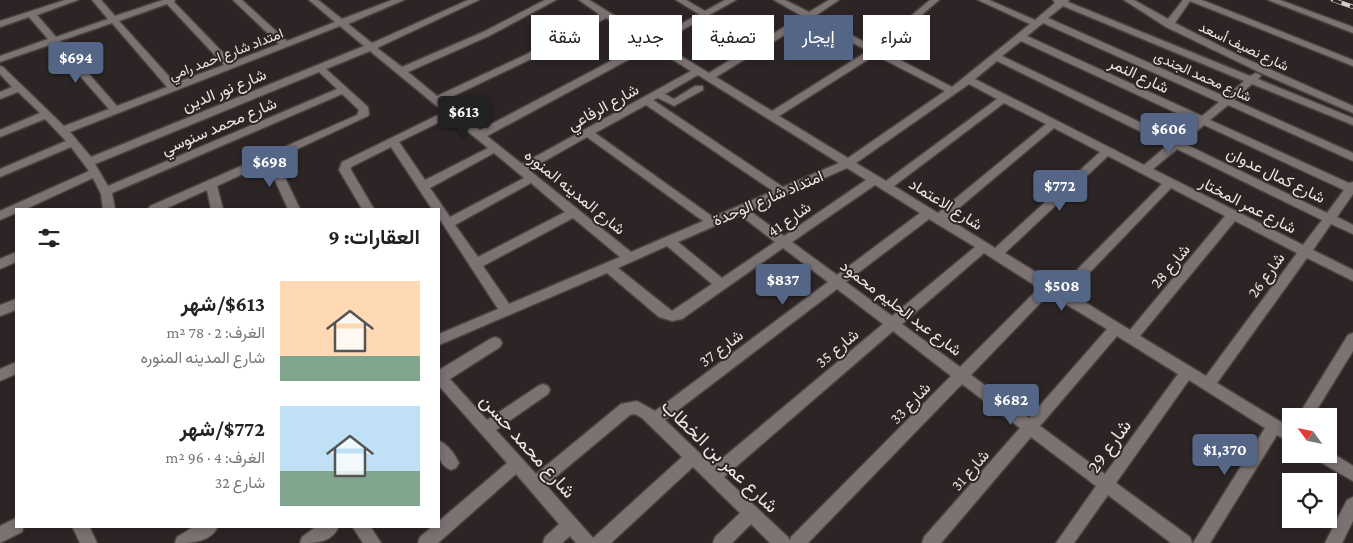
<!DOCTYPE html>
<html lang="ar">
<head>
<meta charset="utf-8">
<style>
  body { margin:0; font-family:"Crimson Pro",Vazirmatn,serif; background:#f6f6f6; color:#222; direction:rtl; height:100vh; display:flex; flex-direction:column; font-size:19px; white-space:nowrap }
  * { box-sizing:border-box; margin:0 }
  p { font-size:16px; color:#767676 }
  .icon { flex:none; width:28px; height:28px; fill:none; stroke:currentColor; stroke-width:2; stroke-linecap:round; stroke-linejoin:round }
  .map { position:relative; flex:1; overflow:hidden; direction:ltr }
  .side { position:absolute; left:15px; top:208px; width:425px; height:320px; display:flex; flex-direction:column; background:#fff; border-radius:0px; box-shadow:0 2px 8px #0003; direction:rtl }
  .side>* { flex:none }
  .top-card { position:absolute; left:455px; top:15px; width:475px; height:45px; direction:rtl; display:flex; gap:10px }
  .needle { width:32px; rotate:303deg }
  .tools { position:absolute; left:1282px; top:408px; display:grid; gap:10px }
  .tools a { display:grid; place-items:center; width:55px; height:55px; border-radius:0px; background:#fff; box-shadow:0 2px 8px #0003; font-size:25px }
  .price { position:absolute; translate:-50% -42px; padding:0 11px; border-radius:5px; background:#546585; color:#fff; font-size:16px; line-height:32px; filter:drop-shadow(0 1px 2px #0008) }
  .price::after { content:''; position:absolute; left:50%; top:30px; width:15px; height:11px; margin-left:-8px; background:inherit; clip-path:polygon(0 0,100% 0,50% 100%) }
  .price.selected { background:#222; color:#fff }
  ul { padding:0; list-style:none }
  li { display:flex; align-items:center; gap:15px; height:125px; padding:0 20px }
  li span { display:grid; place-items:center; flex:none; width:140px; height:100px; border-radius:0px; color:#555 }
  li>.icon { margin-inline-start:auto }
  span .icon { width:60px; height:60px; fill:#fffc; stroke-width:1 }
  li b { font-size:21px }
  h2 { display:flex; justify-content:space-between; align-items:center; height:60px; padding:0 20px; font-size:21px }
  .chip { padding:0 18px; border-radius:0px; background:#fff; box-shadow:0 2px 8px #0003; font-size:18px; line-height:45px }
  .chip.selected { background:#546585; color:#fff }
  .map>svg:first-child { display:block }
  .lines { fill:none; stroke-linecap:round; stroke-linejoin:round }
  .minor-casing { stroke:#484241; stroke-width:3 }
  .minor { fill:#7c7272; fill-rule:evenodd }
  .rail-casing { stroke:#d2cdcc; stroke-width:4.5 }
  .rail { stroke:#2d2525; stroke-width:3; stroke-dasharray:9; stroke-linecap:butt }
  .labels { text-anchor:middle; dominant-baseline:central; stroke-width:4; stroke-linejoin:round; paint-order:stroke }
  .far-street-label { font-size:14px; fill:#eae5e4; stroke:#2d2525 }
  .street-label { font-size:16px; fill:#eae5e4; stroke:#2d2525 }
  .near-street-label { font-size:19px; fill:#eae5e4; stroke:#2d2525 }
</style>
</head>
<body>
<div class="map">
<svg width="1353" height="543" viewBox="0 0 1353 543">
  <rect width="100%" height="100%" fill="#2d2525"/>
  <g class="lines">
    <g class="minor-casing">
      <g id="minor">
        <path d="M65 0H78L37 15 56 37 108 19 92 0H101L115 16 163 0H175L174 2 232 62 279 44 233 0H242L287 41 335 22 309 0H318L342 19 392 0H404L348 24 372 43 468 0H479L377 48 402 67 483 32 545 0H556L489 36 408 72 437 96 525 55 599 14 579 0H589L653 39 699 14 676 0H686L705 11 725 0H736L659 43 709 73 802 16 774 0H785L809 12 829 0H839L815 16 874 47 930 0H939L881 50 952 87 1030 24 978 0H989L1035 20 1055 3 1053 0H1069L1068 2 1250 76 1256 73 1259 74 1261 76 1258 79 1353 118V125L1252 84 1234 100 1353 153V161L1228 105 1210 120 1349 183 1353 182V194L1337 217 1353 225V234L1331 224 1313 250 1353 270V281L1307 258 1217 383 1291 428V443L1277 435 1210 543H1193L1265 428 1189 380 1116 483 1190 537 1192 543H1171L1108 495 1074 543H1056L1096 486 1031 437 941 543H922L924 537 1020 428 962 384 808 543H770L751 524 732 543H713L715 537 740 513 693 467 611 543H576L570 536 562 543H543L545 537 559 524 516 474 438 543H418L420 537 433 526H439V521L507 463 439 386V370L490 339 495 337 500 339 502 343 500 347 450 379 487 420 538 386 543 384 548 386 550 390 548 394 496 430 536 474 621 404 637 401 655 411 828 282 783 248 682 319 672 321 659 317 607 273 439 345V334L498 309 439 218V209H432L391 147 351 167V170L374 209H362L339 170 342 162 444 112 370 51 326 69 368 107 369 114 368 116 276 159 300 209H288L267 163 217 186 223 209H211L207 190 165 209H148L150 206 357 115 359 110 342 94 112 193 115 209H103L101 194 93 178 26 209H16V213L0 220V211L89 171 71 147 0 177V169L66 141 45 119 0 137V130L40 113 18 92 0 99V92L12 87 0 74V66L3 67 64 126 109 109 52 44 0 62V56L48 39 29 17 0 27V21ZM167 4 224 65 175 83 119 21ZM1063 6 1244 81 1226 97 1048 18ZM606 18 645 43 480 130 443 101 531 59ZM809 20 868 51 772 111 716 77ZM112 23 167 87 117 106 60 41ZM1043 23 1219 102 1202 116 1027 36ZM340 26 364 46 91 157 70 132ZM1021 41 1196 122 1175 139 1002 56ZM652 47 691 71 522 164 487 136ZM875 55 945 91 848 158 779 116ZM997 61 1168 145 1144 165 975 79ZM319 72 337 89 108 186 95 164ZM698 75 839 163 783 187 653 100 658 98 674 106 703 90V86H695L674 99 665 94ZM969 84 997 99 886 181 856 163ZM1004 103 1046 124 938 213 894 186ZM646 105 773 191 713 217 595 133ZM450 117 488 148 425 180 399 142ZM1204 125 1344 190 1327 213 1183 143ZM1054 128 1100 152 995 248 947 218ZM587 137 703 221 631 252 529 170ZM1177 149 1322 220 1303 245 1153 169ZM494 153 524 178 450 217 430 188ZM1108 156 1162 184 1060 287 1005 253ZM847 168 866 180 784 236 750 211ZM531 183 565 212 478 257 455 225ZM875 185 920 213 837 275 792 242ZM1171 188 1225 216 1130 330 1070 293ZM740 215 775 242 722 278 678 242ZM573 218 620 257 509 304 483 266ZM929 219 975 247 892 316 846 282ZM1235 221 1297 253 1206 376 1140 336ZM667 246 712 284 672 311 618 268ZM984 253 1039 288 960 367 902 324ZM837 289 883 324 713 466 665 420ZM1049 294 1107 329 1029 418 971 375ZM893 331 951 376 791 537 790 541 788 537 724 477ZM1117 336 1178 374 1105 474 1040 426ZM635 414 642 418 682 457 593 538 546 485 630 415Z"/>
        <polygon points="1124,0 1134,0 1168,19 1183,0 1202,0 1353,60 1353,66 1190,1 1175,23 1242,57 1353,106 1353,113 1263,74 1166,27"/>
        <polygon points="1268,0 1280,0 1353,27 1353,33"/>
        <polygon points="16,252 16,262 0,269 0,259"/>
        <polygon points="16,299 16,310 0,316 0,305"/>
        <polygon points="1353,333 1353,351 1313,416 1298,416 1348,335"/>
        <polygon points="16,362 16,374 0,381 0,369"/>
        <path d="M439 441C448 444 455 455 459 463L456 468 451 470C438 465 438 453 439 441Z"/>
        <polygon points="1329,451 1353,466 1353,481 1315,459 1312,454 1329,454"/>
        <polygon points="1353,497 1353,521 1342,543 1325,543 1347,500"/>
        <polygon points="16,518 16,526 24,526 22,532 0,543 0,526"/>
        <polygon points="72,526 89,526 97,543 80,543"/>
        <path d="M195 526H218C211 543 190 543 175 543L177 537Z"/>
        <path d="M317 526H339C332 543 316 543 300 543L302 537Z"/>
        <polygon points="352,526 370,526 381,543 363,543"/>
      </g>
    </g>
    <use href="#minor" class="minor"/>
    <g class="rail-casing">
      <polyline id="rail" points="1333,0 1353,7"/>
    </g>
    <use href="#rail" class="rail"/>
  </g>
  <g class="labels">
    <g class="far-street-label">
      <text transform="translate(1244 46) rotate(25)">شارع نصيف أسعد</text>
      <text transform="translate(226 54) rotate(-21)">امتداد شارع احمد رامي</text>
      <text transform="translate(1203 76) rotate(24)">شارع محمد الجندى</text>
    </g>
    <g class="street-label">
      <text transform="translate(1139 75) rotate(25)">شارع النمر</text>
      <text transform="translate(224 90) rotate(-22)">شارع نور الدين</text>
      <text transform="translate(603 107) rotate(-29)">شارع الرفاعي</text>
      <text transform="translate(219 126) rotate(-23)">شارع محمد سنوسي</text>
      <text transform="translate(1276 175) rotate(26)">شارع كمال عدوان</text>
      <text transform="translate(575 192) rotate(39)">شارع المدينه المنوره</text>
      <text transform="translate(768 198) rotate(-23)">امتداد شارع الوحدة</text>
      <text transform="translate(946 204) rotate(32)">شارع الاعتماد</text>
      <text transform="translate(1248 205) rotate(27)">شارع عمر المختار</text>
      <text transform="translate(789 219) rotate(-35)">شارع 41</text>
      <text transform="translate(1170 266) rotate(-50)">شارع 28</text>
      <text transform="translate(1266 275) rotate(-54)">شارع 26</text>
      <text transform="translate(901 308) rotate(37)">شارع عبد الحليم محمود</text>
      <text transform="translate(721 348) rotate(-37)">شارع 37</text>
      <text transform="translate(837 348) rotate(-40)">شارع 35</text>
      <text transform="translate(910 403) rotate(-46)">شارع 33</text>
      <text transform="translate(970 470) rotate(-49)">شارع 31</text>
    </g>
    <g class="near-street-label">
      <text transform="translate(528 446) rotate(48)">شارع محمد حسن</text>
      <text transform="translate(1109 446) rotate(-54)">شارع 29</text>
      <text transform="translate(720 456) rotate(44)">شارع عمر بن الخطاب</text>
    </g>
  </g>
</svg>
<div class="tools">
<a><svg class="needle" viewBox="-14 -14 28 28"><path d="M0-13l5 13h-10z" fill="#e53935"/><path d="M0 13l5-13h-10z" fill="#767676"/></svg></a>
<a><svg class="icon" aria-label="locate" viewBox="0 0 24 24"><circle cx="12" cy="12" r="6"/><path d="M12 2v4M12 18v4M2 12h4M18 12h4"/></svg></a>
</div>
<b class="price" style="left:76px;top:84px">$694</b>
<b class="price selected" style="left:464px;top:138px">$613</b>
<b class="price" style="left:1169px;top:155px">$606</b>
<b class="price" style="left:270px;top:188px">$698</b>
<b class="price" style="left:1060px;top:212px">$772</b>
<b class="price" style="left:783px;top:306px">$837</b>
<b class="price" style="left:1062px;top:312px">$508</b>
<b class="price" style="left:1011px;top:426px">$682</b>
<b class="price" style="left:1225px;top:476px">$1,370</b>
<div class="top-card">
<a class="chip">شراء</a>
<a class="chip selected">إيجار</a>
<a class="chip">تصفية</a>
<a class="chip">جديد</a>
<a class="chip">شقة</a>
</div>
<section class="side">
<h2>العقارات: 9<svg class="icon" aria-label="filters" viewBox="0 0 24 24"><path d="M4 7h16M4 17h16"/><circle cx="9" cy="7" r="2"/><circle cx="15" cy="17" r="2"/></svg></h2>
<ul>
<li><span style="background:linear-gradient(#ffd9b3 75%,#7fa58c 0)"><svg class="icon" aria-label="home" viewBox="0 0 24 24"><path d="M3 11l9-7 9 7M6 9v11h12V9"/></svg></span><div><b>$613/شهر</b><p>الغرف: 2 · 78 m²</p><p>شارع المدينه المنوره</p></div></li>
<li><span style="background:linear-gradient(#bfe0f5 65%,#7fa58c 0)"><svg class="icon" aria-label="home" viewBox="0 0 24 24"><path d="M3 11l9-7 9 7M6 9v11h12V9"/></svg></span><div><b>$772/شهر</b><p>الغرف: 4 · 96 m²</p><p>شارع 32</p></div></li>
</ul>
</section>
</div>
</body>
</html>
